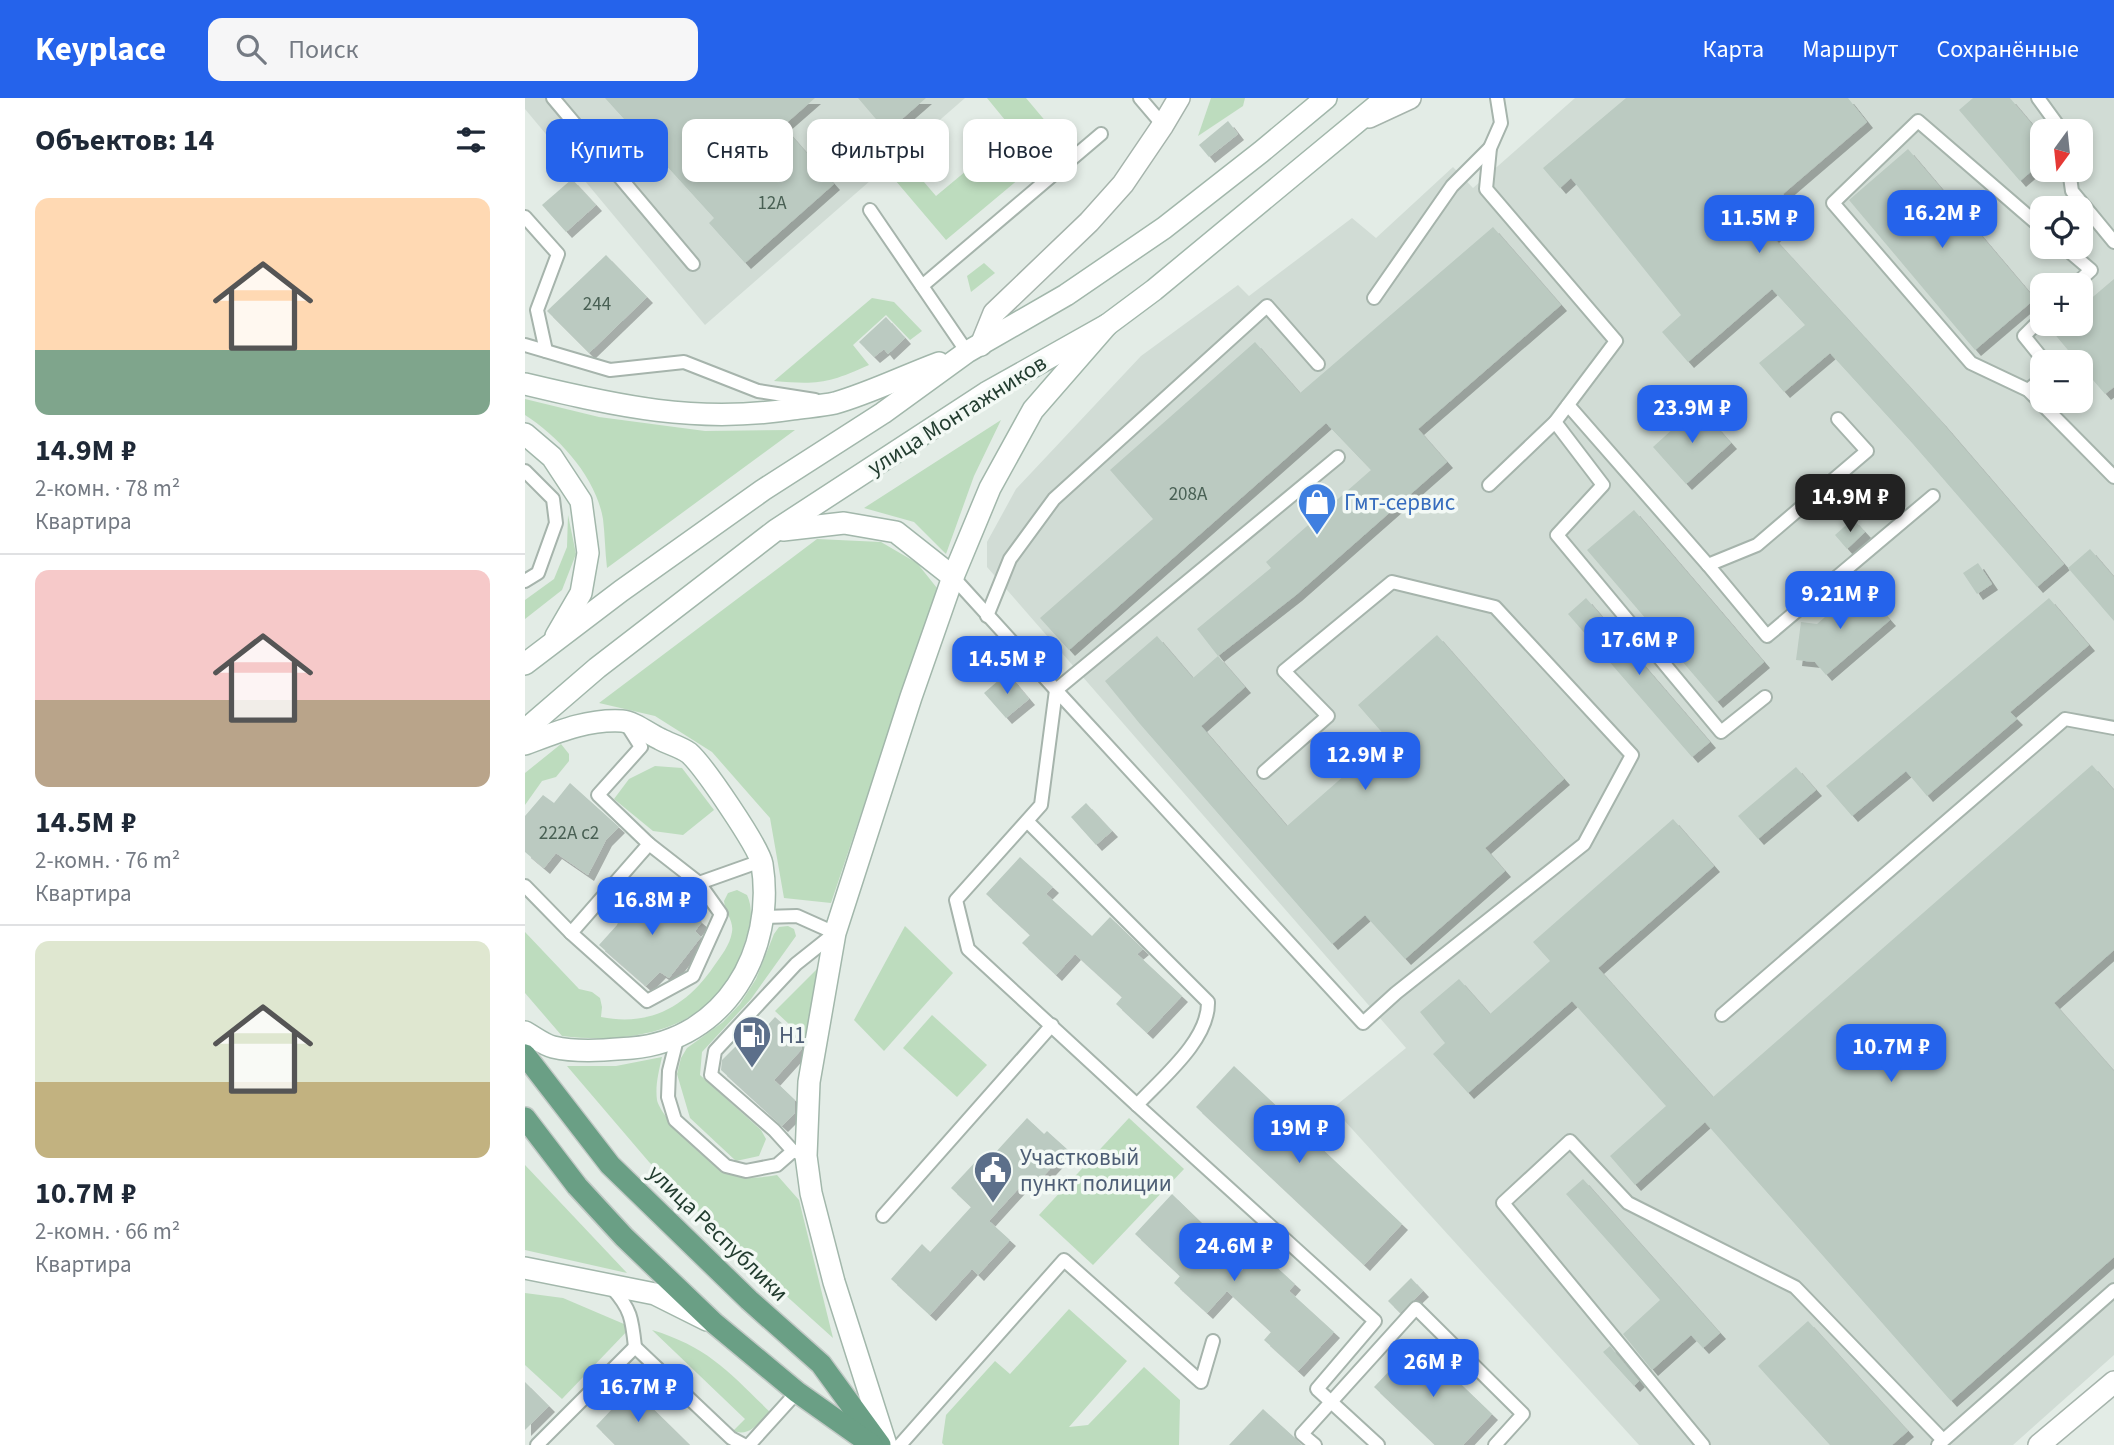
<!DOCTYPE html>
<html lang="ru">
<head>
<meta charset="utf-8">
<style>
  body { margin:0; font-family:"Source Sans 3",sans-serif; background:#f6f6f7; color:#1f2937; height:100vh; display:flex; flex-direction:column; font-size:26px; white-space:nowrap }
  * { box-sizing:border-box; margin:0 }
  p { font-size:23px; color:#747a83 }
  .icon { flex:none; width:38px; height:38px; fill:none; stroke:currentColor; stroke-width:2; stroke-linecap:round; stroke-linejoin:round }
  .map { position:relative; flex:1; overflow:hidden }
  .details { display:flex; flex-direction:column; background:#fff; width:525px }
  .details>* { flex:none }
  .top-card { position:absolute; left:21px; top:21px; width:665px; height:63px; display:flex; gap:14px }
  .needle { width:46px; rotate:195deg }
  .fabs { position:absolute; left:1505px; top:21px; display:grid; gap:14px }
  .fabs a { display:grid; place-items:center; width:63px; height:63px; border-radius:14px; background:#fff; box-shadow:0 4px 10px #0003; font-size:35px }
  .price { position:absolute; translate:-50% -60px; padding:0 16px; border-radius:14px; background:#2563eb; color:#fff; font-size:23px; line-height:46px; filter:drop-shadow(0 2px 4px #0008) }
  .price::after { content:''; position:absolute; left:50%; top:42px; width:21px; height:16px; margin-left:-10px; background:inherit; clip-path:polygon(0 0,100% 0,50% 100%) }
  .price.on { background:#222; color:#fff }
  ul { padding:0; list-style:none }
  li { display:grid; align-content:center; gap:14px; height:371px; padding:0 35px }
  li+li { border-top:2px solid #e0e1e3 }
  li span { display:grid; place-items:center; height:217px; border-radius:14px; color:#555 }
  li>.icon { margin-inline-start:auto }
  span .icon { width:126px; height:126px; fill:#fffc; stroke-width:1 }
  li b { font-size:30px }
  h2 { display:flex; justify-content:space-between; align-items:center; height:84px; padding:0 35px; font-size:30px }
  .chip { padding:0 24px; border-radius:14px; background:#fff; box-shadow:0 4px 10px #0003; font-size:24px; line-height:63px }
  .chip.on { background:#2563eb; color:#fff }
  header { display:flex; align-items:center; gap:42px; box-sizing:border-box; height:98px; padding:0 35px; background:#2563eb; color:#fff }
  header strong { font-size:33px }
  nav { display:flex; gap:38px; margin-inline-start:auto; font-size:24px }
  .search { width:490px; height:63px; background:#f6f6f7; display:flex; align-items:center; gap:18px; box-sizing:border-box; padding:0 24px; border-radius:14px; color:#747a83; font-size:26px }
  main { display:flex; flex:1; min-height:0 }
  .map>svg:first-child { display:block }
  .built { fill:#d1dcd5; fill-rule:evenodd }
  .green { fill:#bddcbe }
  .building { fill:#bbcac1; filter:url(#shadow) }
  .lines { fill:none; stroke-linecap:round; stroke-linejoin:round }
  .service-casing { stroke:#a6b4ac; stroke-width:16 }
  .minor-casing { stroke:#a6b4ac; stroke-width:24 }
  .tertiary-casing { stroke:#a6b4ac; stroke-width:24 }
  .secondary-casing { stroke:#a2b7ab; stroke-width:24 }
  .primary-casing { stroke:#c1c9c5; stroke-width:24 }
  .service { stroke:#fff; stroke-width:12 }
  .minor { stroke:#fff; stroke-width:21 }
  .tertiary { stroke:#fff; stroke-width:21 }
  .secondary { stroke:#fff; stroke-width:21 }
  .primary { stroke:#6a9f85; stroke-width:21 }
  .labels { text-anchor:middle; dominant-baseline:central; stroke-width:7; stroke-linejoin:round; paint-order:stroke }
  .number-label { font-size:19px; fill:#496054 }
  .street-label { font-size:23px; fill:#233d30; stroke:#f3f9f5 }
  .shop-label { font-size:23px; fill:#366cbe; stroke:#f3f9f5; text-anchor:start }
  .service-label { font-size:23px; fill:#4e5e75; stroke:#f3f9f5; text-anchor:start }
</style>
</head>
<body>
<header>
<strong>Keyplace</strong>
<div class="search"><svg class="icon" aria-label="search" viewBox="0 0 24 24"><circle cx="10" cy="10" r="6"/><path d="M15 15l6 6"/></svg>Поиск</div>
<nav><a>Карта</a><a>Маршрут</a><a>Сохранённые</a></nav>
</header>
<main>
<section class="details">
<h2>Объектов: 14<svg class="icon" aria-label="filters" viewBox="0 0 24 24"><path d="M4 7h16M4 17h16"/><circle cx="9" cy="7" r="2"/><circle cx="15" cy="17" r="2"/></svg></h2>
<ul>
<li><span style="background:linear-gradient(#ffd9b3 70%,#7fa58c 0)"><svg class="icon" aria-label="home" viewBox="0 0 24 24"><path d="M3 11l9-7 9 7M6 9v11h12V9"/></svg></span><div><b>14.9M ₽</b><p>2-комн. · 78 m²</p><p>Квартира</p></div></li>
<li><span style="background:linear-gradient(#f6c9c9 60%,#b9a48a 0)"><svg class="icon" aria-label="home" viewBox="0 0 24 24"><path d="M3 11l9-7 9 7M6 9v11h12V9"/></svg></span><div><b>14.5M ₽</b><p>2-комн. · 76 m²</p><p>Квартира</p></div></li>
<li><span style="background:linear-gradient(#dfe7d0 65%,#c2b280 0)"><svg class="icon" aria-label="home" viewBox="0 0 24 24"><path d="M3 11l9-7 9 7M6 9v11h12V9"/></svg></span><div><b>10.7M ₽</b><p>2-комн. · 66 m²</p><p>Квартира</p></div></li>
</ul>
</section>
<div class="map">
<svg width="1589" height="1347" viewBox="0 0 1589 1347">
  <defs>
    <filter id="shadow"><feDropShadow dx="6" dy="6" stdDeviation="0" flood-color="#0004"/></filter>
  </defs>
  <rect width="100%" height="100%" fill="#e3ece6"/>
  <g class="built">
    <polygon points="0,0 440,0 180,227 0,11"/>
    <path d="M1050 0H1589V1257L1488 1347H1114L808 1010 881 950 462 469V444L491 391 616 258 713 187 724 198 827 120 851 140 928 69 948 90ZM1517 33H1556V72H1517ZM1517 110H1556V149H1517ZM1517 187H1556V226H1517ZM1517 264H1556V303H1517Z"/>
  </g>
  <g class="green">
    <polygon points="462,0 501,0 538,44 421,142 359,69 375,56 411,98 489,33"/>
    <polygon points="686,0 720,0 718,8 673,38"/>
    <polygon points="459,165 470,175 446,194 442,178"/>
    <path d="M347 200 369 204 397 233 385 242 361 217 328 247 344 267C304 285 294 287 249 283Z"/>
    <path d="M0 301 74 319 180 333 270 332 82 470C80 454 80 437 78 421 71 379 34 339 0 317Z"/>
    <polygon points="476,322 449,378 421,456 389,424 339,410"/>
    <polygon points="43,417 51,456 37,492 0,521 0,502 29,481 42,449"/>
    <polygon points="292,441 356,444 392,465 412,490 306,805 259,800 245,720 187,654 130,618 74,605"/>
    <polygon points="36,646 44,656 44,663 31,679 17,683 0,707 0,675"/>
    <polygon points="130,668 157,670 189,712 158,737 128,733 89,701 104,681"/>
    <path d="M212 792 222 797C230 814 224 832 218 849 193 931 112 947 37 938L0 895V834L54 891 67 894 75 900 77 909 76 919C125 929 162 908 189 868 196 858 205 847 207 834 209 823 200 814 199 803L203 795Z"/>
    <polygon points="263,828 269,831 271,838 226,901 177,954 175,977 236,1032 241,1041 234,1058 211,1063 165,1020 152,976 156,960 162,950 198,924 215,906 231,881 249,836 254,829"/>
    <polygon points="380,828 428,875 359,953 329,922"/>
    <polygon points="293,870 280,941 250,913"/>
    <polygon points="407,917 462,967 432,999 378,950"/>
    <path d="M137 959C134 973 130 987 132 1002 135 1019 187 1070 204 1076 220 1081 236 1080 252 1077L274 1102 308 1240 217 1158 124 1064 42 968H91Z"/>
    <polygon points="604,1020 659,1071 568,1167 514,1117"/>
    <polygon points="0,1067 102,1175 0,1152"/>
    <polygon points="0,1195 38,1200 106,1229 37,1301 0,1267"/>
    <polygon points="544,1211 602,1263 544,1329 563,1327 619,1269 655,1302 654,1347 419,1347 417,1345 421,1317 470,1263 485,1276"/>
    <path d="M127 1232C183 1249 204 1274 245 1314 233 1325 225 1339 208 1333L220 1321Z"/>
  </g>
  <g class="building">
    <polygon points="80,0 290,0 258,28 309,86 220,165 184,125 189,120"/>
    <polygon points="333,0 401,0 362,34"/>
    <polygon points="1101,0 1323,0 1342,24 1258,96 1274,117 1248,139 1415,322 1539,466 1512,489 1388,346 1305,255 1259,294 1234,265 1280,227 1247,191 1163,264 1137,234 1156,217 1046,80 1035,90 1018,70"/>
    <polygon points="1448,0 1485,0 1517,38 1517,64 1495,83 1434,12"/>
    <polygon points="703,23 713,36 684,59 674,47"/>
    <polygon points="1383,51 1510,201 1450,252 1324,102"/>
    <polygon points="47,81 71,107 41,134 17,107"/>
    <polygon points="968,129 1036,207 893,331 922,364 771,497 693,558 672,531 746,470 741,464 846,372 801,325 544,552 515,520 628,421 585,372 730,244 775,295"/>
    <polygon points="81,157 122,199 64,255 22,213"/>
    <polygon points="1589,181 1589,289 1580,296 1556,268 1556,264 1553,264 1527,233 1536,226 1556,226 1556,209"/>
    <polygon points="361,219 380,240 363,256 359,251 349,259 334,244"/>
    <polygon points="1173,308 1206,345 1161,386 1128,349"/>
    <polygon points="1109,412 1239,564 1192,604 1062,452"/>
    <polygon points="1328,421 1340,434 1322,451 1310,437"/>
    <polygon points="1565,451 1589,479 1589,523 1543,470"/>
    <polygon points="1453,465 1467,486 1452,496 1438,475"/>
    <polygon points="1335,488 1365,522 1301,577 1290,564 1271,562 1276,524 1292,526"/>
    <polygon points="1061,500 1185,644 1167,659 1043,516"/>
    <polygon points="1524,500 1564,547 1485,614 1492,621 1402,698 1381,673 1327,718 1301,688"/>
    <polygon points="912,537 1039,681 960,750 980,773 880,861 840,817 807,846 615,626 580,583 632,538 668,580 693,558 720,589 676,628 762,728 862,640 833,607"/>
    <polygon points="482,575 504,601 481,620 459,595"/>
    <polygon points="1567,667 1589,692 1589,852 1529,905 1589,973 1589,1159 1426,1303 1180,1024 1110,1087 1085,1058 1141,1008 1047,903 943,995 908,956 920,945 895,914 934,881 965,916 1025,863 1008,844 1148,721 1189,768 1073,870 1188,999"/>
    <polygon points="1271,669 1291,692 1233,741 1213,718"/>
    <polygon points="45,685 94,729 81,742 63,777 31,755 19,770 0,754 0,718 18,697 29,705"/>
    <polygon points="561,705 587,733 571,747 546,719"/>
    <polygon points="495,759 528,789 521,796 567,838 585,819 618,851 612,856 657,898 622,935 591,906 597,899 550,856 531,877 497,845 505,837 461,796"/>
    <polygon points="105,794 137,806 147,799 177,824 170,833 176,839 144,880 135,874 121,888 74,847 92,827"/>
    <polygon points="250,919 278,944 276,952 249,982 270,1002 270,1015 257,1028 196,972 197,962 211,948 218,954"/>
    <polygon points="709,968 877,1126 839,1167 671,1009"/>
    <polygon points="502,1020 519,1036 522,1033 543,1052 510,1087 503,1080 464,1123 485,1142 453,1177 447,1171 405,1217 366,1181 397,1146 405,1154 446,1109 426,1090 454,1060 460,1066"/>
    <polygon points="1058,1081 1195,1235 1178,1250 1166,1237 1127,1272 1098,1236 1135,1202 1041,1096"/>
    <polygon points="647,1096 681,1129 674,1137 715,1174 735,1154 770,1186 764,1193 809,1234 773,1273 739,1242 746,1234 702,1193 682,1215 649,1185 655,1178 610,1136"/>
    <polygon points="886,1180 898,1193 875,1215 863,1203"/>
    <polygon points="1283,1223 1383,1333 1367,1347 1305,1347 1233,1268"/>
    <polygon points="892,1244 967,1316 938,1347 910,1347 849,1289"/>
    <polygon points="1085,1248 1114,1283 1109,1288 1078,1254"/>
    <polygon points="0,1284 24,1308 0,1332"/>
    <polygon points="107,1290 165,1347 90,1347 71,1328"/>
    <polygon points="738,1311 769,1339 776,1347 704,1347"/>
  </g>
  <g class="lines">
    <g class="service-casing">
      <g id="service">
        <polyline points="28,0 168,166"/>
        <polyline points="615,0 638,27"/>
        <polyline points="1513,0 1537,33"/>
        <polyline points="1544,72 1547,93 1589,144"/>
        <polyline points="345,112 442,254"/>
        <polyline points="0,119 33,156 12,212 21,253"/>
        <polyline points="1517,130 1393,23 1308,105 1446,265 1503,292 1589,379"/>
        <polyline points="1539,149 1566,172 1550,187"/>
        <polyline points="397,188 576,36"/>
        <polyline points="849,200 927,88 965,50"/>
        <polyline points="1517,220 1499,238 1520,264"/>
        <polyline points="0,247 85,272 159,264 233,293 290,302"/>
        <polyline points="1503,292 1517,281"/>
        <polyline points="1043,307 1183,467 1242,538 1408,398"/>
        <polyline points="1030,324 1078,387 1032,437 1196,634 1240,599"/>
        <polyline points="0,373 28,401 31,425 13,475 0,483"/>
        <polyline points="964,387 1030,324 1091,243 961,91 965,50 976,25 972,0"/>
        <polyline points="1183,467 1232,447 1342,353 1313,321"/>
        <polyline points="428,479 531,592 813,359"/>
        <polyline points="462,518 485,461 529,401 742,208 793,266"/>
        <polyline points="102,627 116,649 73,697 124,746 174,785 236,763"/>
        <path d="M503 724 683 904C684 942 637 980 612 1007L850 1223 792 1291 853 1347"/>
        <polyline points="124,746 46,835 122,903 168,878 196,816 174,785"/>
        <polyline points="0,788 46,835"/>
        <polyline points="239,819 272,818 310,835 271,866 190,953 186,977 249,1032 268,1053 281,1058"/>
        <polyline points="1197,917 1540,621 1589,630"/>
        <polyline points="152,941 144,973 143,999 150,1022 201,1068 221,1073 252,1067 268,1053"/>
        <polyline points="612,1007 443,851 431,802 516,707 531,592 838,925 871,895 1059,746 1107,657 970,509 867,484 759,573 803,618 739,674"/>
        <polyline points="358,1118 527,927"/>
        <path d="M87 1190C106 1211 107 1221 110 1249"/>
        <polyline points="12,1347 110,1249 206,1340 219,1347"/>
        <polyline points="224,1347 272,1294"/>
        <polyline points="375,1347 539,1162 676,1284 688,1243"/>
        <polyline points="790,1347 777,1336 891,1210 998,1316 970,1347"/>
        <polyline points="1178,1347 978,1105 1045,1043 1103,1105 1270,1189 1418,1342"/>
        <polyline points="1413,1347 1589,1192"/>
      </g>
    </g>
    <g class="minor-casing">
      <polyline id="minor" points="1514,1347 1589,1284"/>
    </g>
    <g class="tertiary-casing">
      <g id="tertiary">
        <polyline points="844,19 885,0"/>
        <polyline points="456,247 469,215 564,124 598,86 638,27 654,0"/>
      </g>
    </g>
    <g class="secondary-casing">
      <g id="secondary">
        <path d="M0 286C92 308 172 326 268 311 281 309 296 308 310 305 345 295 379 278 414 265"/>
        <polyline points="0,336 27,359 56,403 63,455 56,495 31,538"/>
        <polyline points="258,432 319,425 371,434 428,479"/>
        <polyline points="0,566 96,493 238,392 358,315 442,254 541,197 639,130 736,54 801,0"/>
        <polyline points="0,632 72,570 251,432 461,295 582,227 629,192 861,0"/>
        <path d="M0 646C32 634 62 621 97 623 109 624 124 636 135 641 144 646 156 649 164 655 178 667 234 749 237 766 251 853 200 942 107 950 81 952 54 955 28 949 19 947 9 939 0 934"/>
        <polyline points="0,1170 130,1196 182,1222"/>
        <polyline points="361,1347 309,1184 286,1095 281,1058 284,984 310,835 386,599 428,479 465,390 508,312 582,227"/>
      </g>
    </g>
    <g class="primary-casing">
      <g id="primary">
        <polyline points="0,957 85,1067 224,1202 296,1266 355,1347"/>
        <polyline points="0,1020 52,1088 99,1139 189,1225 272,1294 347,1347"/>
      </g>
    </g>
    <use href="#service" class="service"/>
    <use href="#minor" class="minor"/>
    <use href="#tertiary" class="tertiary"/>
    <use href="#secondary" class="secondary"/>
    <use href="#primary" class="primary"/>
  </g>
  <defs>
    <g id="shop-pin" transform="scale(2.0125)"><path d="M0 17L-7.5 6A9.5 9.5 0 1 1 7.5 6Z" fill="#3f7fe0" stroke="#f3f9f5"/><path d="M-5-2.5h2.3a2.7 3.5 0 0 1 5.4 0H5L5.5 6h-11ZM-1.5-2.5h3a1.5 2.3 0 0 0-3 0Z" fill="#fff"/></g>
    <g id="fuel-pin" transform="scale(2.0125)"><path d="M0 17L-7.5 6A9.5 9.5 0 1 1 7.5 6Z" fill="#5c6f8a" stroke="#f3f9f5"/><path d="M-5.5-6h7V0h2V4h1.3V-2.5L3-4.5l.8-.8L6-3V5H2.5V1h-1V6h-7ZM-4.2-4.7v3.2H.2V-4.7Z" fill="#fff"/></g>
    <g id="civic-pin" transform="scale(2.0125)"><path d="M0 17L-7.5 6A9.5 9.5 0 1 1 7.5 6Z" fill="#5c6f8a" stroke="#f3f9f5"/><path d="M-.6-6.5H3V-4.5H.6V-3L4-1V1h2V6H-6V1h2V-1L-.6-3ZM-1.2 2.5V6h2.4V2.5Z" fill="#fff"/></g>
  </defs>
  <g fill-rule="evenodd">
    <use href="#shop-pin" x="792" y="404"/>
    <use href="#fuel-pin" x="227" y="937"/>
    <use href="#civic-pin" x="468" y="1072"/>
  </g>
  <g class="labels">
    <g class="number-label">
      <text x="247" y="105">12А</text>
      <text x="72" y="206">244</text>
      <text x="663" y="396">208А</text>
      <text x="44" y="735">222А с2</text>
    </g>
    <g class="street-label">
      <text transform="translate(432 317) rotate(-32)">улица Монтажников</text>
      <text transform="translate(193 1135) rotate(44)">улица Республики</text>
    </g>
    <g class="shop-label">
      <text x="819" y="404">Гмт-сервис</text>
    </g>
    <g class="service-label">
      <text x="254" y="937">Н1</text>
      <text x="495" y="1059">Участковый<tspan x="495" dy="26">пункт полиции</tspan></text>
    </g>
  </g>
</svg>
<div class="fabs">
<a><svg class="needle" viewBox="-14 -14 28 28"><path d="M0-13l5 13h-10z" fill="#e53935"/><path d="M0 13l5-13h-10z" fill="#747a83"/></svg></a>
<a><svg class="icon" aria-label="locate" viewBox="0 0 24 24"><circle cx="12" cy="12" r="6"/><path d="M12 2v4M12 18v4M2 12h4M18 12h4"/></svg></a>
<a>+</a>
<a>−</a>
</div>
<b class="price" style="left:1417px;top:152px">16.2M ₽</b>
<b class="price" style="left:1234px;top:157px">11.5M ₽</b>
<b class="price" style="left:1167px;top:347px">23.9M ₽</b>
<b class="price on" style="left:1325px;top:436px">14.9M ₽</b>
<b class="price" style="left:1315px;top:533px">9.21M ₽</b>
<b class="price" style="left:1114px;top:579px">17.6M ₽</b>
<b class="price" style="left:482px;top:598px">14.5M ₽</b>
<b class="price" style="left:840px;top:694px">12.9M ₽</b>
<b class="price" style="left:127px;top:839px">16.8M ₽</b>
<b class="price" style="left:1366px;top:986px">10.7M ₽</b>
<b class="price" style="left:774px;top:1067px">19M ₽</b>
<b class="price" style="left:709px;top:1185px">24.6M ₽</b>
<b class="price" style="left:908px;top:1301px">26M ₽</b>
<b class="price" style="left:113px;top:1326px">16.7M ₽</b>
<div class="top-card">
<a class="chip on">Купить</a>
<a class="chip">Снять</a>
<a class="chip">Фильтры</a>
<a class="chip">Новое</a>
</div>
</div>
</main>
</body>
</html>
